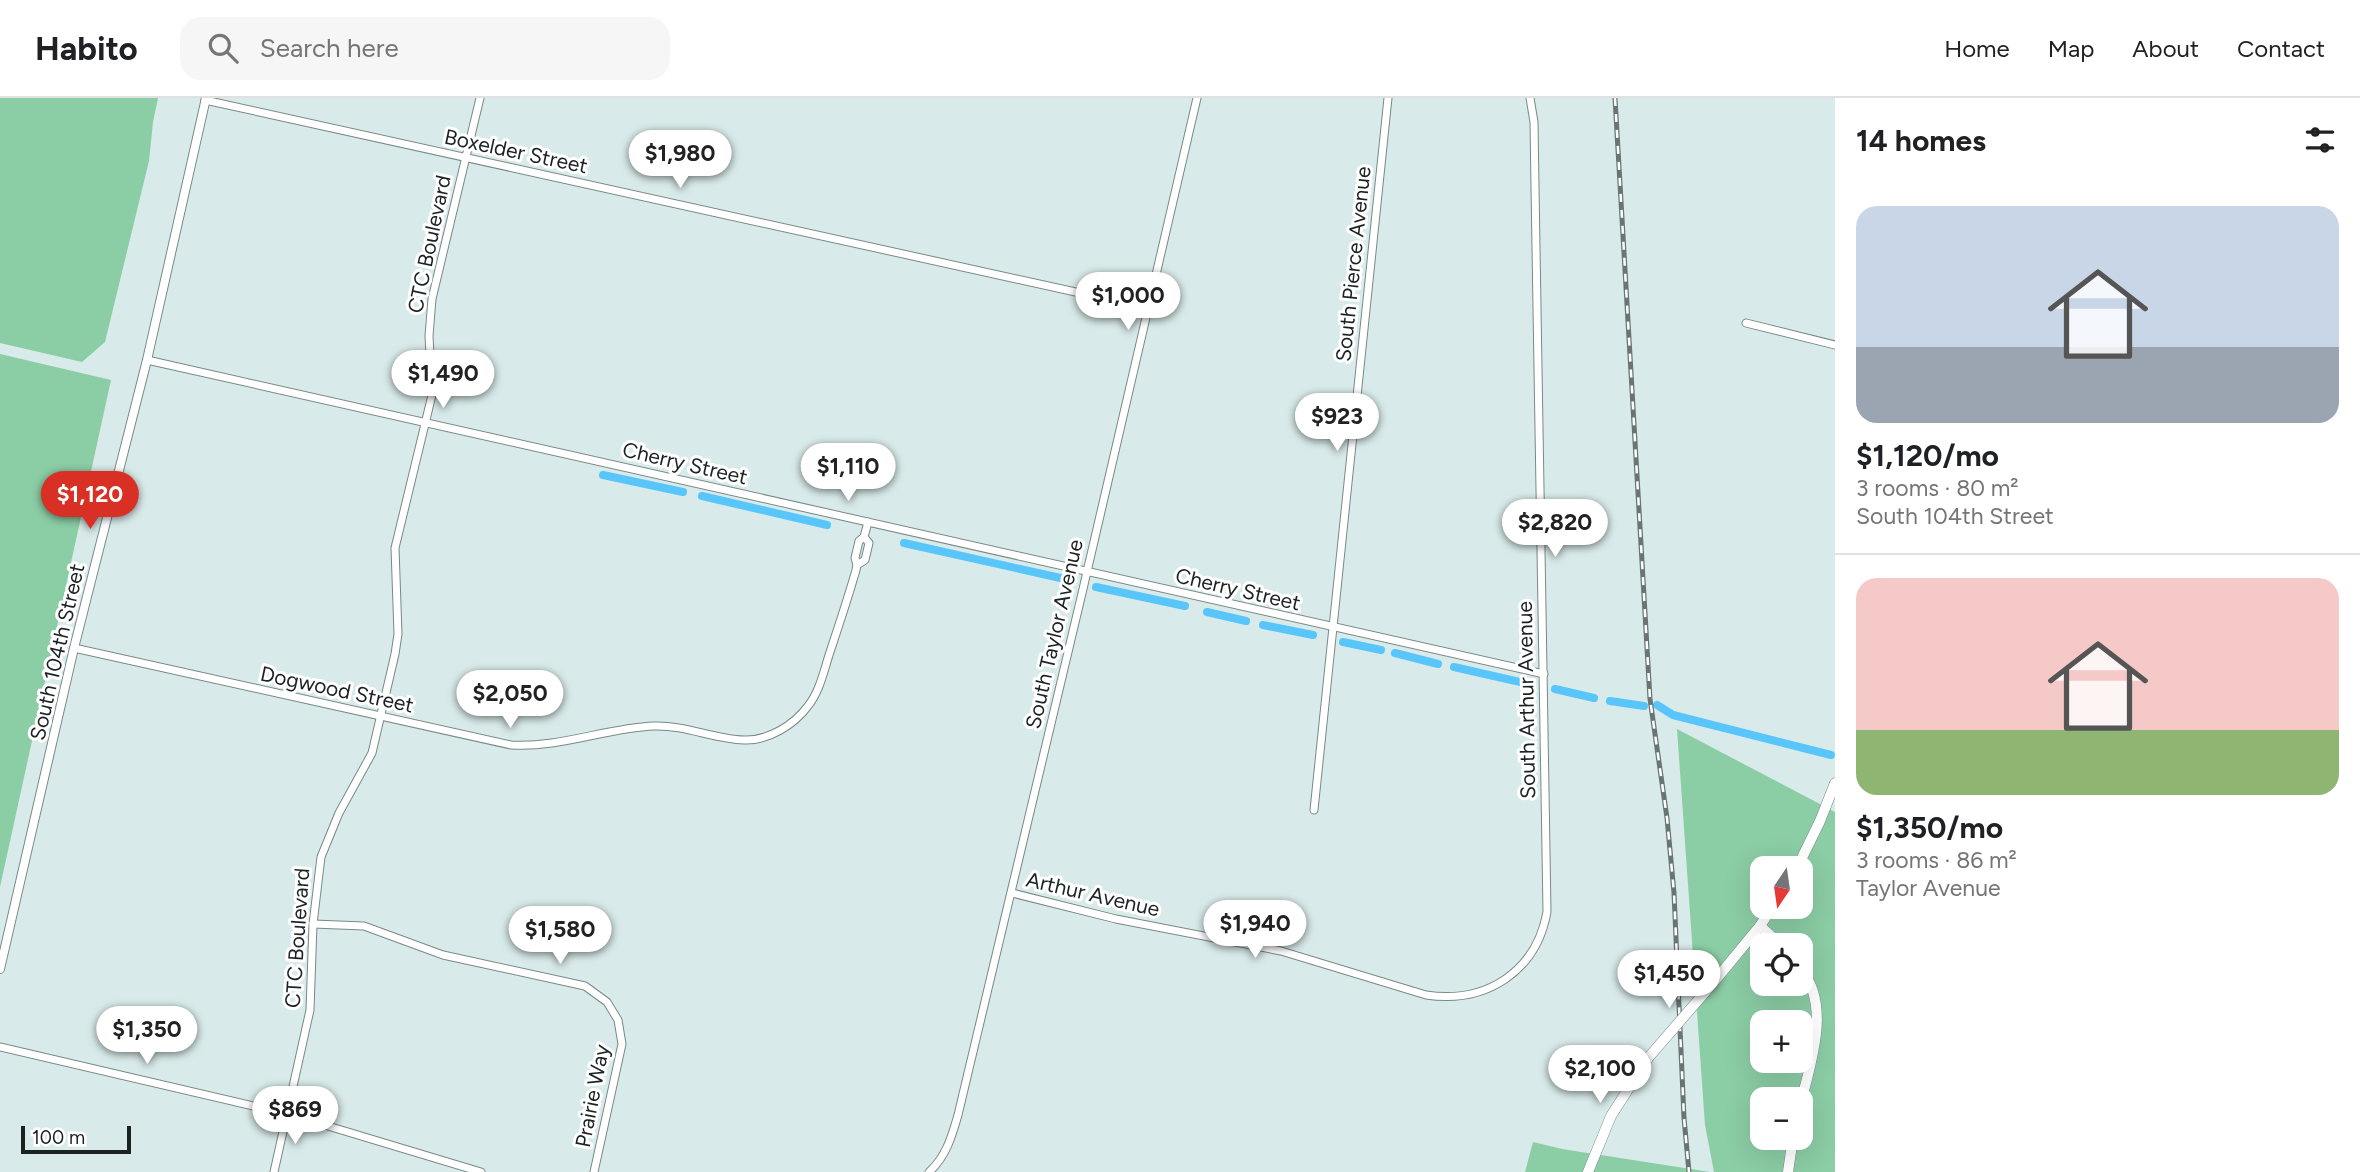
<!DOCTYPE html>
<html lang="en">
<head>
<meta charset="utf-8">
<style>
  body { margin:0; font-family:Figtree,sans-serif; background:#f6f6f6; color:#202124; height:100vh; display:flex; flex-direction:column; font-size:26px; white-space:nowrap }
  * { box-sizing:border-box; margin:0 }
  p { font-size:23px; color:#757577 }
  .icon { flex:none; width:38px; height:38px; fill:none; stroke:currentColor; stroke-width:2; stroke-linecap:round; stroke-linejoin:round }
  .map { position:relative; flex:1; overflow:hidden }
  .drawer { display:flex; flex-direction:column; background:#fff; width:525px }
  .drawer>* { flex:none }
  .needle { width:46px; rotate:193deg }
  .fabs { position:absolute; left:1750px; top:758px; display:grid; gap:14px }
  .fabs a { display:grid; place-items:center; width:63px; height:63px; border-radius:14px; background:#fff; box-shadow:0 7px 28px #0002; font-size:35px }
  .scale { position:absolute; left:21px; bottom:18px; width:110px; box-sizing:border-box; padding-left:7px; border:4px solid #1c2222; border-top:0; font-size:19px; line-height:24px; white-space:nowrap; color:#1c2222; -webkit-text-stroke:5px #fff; paint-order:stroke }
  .price { position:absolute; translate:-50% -60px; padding:0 16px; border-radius:24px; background:#fff; color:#222; font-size:23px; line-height:46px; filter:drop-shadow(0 2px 4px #0008) }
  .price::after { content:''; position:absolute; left:50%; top:42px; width:21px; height:16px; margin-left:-10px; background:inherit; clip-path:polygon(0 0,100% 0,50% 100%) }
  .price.active { background:#d93025; color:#fff }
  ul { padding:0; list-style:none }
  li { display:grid; align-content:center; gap:14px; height:371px; padding:0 21px }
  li+li { border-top:2px solid #e0e0e0 }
  li span { display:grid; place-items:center; height:217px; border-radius:21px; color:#555 }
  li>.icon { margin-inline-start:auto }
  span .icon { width:126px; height:126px; fill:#fffc; stroke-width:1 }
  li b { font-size:30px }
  h2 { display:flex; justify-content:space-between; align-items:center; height:84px; padding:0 21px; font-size:30px }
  header { display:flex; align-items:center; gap:42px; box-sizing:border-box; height:98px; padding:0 35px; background:#fff; border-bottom:2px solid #e0e0e0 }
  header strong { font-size:33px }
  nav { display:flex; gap:38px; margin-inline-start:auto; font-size:24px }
  .search { width:490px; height:63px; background:#f6f6f6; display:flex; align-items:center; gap:18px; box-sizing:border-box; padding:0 24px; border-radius:21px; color:#757577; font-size:26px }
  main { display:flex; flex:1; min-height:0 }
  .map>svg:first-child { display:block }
  .green { fill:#8bcda5; fill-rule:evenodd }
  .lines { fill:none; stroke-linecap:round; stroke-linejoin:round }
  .canal { stroke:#59c6fb; stroke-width:8 }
  .minor-casing { stroke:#798988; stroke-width:9 }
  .tertiary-casing { stroke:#798988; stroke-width:10 }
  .secondary-casing { stroke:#798988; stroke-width:11 }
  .minor { stroke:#fff; stroke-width:7 }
  .tertiary { stroke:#fff; stroke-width:8 }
  .secondary { stroke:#fff; stroke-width:10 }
  .rail-casing { stroke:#697474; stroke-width:5 }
  .rail { stroke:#fff; stroke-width:2.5; stroke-dasharray:8; stroke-linecap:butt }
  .secondary-bridge-casing { stroke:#798988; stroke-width:11; stroke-linecap:butt }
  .secondary-bridge { stroke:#fff; stroke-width:10 }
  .labels { text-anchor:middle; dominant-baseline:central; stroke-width:6; stroke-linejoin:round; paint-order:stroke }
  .street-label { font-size:21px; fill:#1c2222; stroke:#fff }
</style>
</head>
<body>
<header>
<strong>Habito</strong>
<div class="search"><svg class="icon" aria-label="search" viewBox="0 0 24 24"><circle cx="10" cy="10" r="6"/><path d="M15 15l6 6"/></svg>Search here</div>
<nav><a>Home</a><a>Map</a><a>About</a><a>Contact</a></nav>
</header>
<main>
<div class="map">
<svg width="1835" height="1074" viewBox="0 0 1835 1074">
  <rect width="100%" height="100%" fill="#d8eae9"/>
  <g class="green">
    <polygon points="0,0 158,0 153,24 149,63 105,244 82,264 0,245"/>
    <polygon points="0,256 111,282 0,789"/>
    <path d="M1677 631 1835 714V1074H1714L1705 1027ZM1762 770H1801V808H1762ZM1762 847H1801V886H1762ZM1762 924H1801V962H1762ZM1762 1001H1801V1040H1762Z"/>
    <polygon points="1533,1044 1562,1051 1710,1074 1525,1074"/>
  </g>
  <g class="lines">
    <g class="canal">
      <polyline points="603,377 683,394"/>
      <polyline points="702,398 827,427"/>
      <polyline points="904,445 1065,481"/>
      <polyline points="1096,489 1185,508"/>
      <polyline points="1207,514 1246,523"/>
      <polyline points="1263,527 1313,537"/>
      <polyline points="1343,544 1381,552"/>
      <polyline points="1395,555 1438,566"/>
      <polyline points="1454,569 1529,586"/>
      <polyline points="1555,591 1594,600"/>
      <polyline points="1610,603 1644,608"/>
      <polyline points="1657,607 1673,617 1831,657"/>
    </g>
    <g class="minor-casing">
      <g id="minor">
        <polyline points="205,2 1148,210"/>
        <polyline points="1746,225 1835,247"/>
        <polyline points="147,262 1544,576"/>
        <polyline points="857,467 865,462 869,445 864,439"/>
        <path d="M74 550 511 647C560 650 606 630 654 628 685 627 714 641 744 642 768 643 794 627 808 608 820 593 824 572 830 554 839 527 848 500 856 472L857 467 855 460 859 443 864 439 868 424"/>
        <polyline points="1314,712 1388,0"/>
        <path d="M1012 795 1116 821 1281 853 1426 897C1486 906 1536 874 1547 814L1535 89 1534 24 1530 0"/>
        <polyline points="313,826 364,828 443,857 585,888 607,904 618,922 622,946 594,1074"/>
        <polyline points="0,949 288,1016 481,1074"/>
        <polyline points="274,1074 310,912 313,826 321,759 339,715 372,655 395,556 398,536 395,450 432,297 429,238 432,201 480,0"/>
        <path d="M929 1074C946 1059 952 1038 958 1017L1083 491 1197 0"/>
      </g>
    </g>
    <g class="tertiary-casing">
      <polyline id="tertiary" points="0,871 74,550 147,262 206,0"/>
    </g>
    <g class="secondary-casing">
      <g id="secondary">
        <polyline points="1797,770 1820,723 1835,685"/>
        <polyline points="1760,828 1781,847"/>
        <path d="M1801 871C1831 908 1811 963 1801 1004"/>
        <polyline points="1713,885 1760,828 1773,808"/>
        <polyline points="1588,1074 1611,1018 1648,960"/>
        <polyline points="1788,1074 1793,1040"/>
      </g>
    </g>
    <use href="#minor" class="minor"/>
    <use href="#tertiary" class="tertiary"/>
    <use href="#secondary" class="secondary"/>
    <g class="rail-casing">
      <polyline id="rail" points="1615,0 1650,601 1667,720 1674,795 1684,1020 1689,1074"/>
    </g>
    <use href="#rail" class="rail"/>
    <g class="secondary-bridge-casing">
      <polyline id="secondary-bridge" points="1648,960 1713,885"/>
    </g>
    <use href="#secondary-bridge" class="secondary-bridge"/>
  </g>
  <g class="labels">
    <g class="street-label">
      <text transform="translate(516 53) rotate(12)">Boxelder Street</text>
      <text transform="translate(429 146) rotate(-78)">CTC Boulevard</text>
      <text transform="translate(1353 166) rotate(-84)">South Pierce Avenue</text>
      <text transform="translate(685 365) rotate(13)">Cherry Street</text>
      <text transform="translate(1238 491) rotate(13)">Cherry Street</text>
      <text transform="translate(1054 536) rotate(-77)">South Taylor Avenue</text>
      <text transform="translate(57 554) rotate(-77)">South 104th Street</text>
      <text transform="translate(337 591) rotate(12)">Dogwood Street</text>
      <text transform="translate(1526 602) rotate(-91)">South Arthur Avenue</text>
      <text transform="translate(1093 796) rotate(13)">Arthur Avenue</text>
      <text transform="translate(297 840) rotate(-86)">CTC Boulevard</text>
      <text transform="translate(592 998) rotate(-79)">Prairie Way</text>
    </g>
  </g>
</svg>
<div class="fabs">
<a><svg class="needle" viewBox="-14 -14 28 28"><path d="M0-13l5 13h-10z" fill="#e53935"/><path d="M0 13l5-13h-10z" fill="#757577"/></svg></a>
<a><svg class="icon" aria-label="locate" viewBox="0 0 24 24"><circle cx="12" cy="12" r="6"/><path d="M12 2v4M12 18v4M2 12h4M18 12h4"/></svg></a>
<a>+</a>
<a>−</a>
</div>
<div class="scale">100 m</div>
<b class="price" style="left:680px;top:92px">$1,980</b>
<b class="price" style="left:1128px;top:234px">$1,000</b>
<b class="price" style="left:443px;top:312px">$1,490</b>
<b class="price" style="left:1337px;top:355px">$923</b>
<b class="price" style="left:848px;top:405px">$1,110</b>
<b class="price active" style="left:90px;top:433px">$1,120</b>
<b class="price" style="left:1555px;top:461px">$2,820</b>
<b class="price" style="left:510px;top:632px">$2,050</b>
<b class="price" style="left:1255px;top:862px">$1,940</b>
<b class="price" style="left:560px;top:868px">$1,580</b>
<b class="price" style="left:1669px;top:912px">$1,450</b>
<b class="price" style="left:147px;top:968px">$1,350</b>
<b class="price" style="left:1600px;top:1007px">$2,100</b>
<b class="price" style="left:295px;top:1048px">$869</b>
</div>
<section class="drawer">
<h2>14 homes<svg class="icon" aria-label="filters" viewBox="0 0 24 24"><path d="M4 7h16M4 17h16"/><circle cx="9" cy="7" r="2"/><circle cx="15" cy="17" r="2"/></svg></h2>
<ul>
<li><span style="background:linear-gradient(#c9d6e8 65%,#9aa5b1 0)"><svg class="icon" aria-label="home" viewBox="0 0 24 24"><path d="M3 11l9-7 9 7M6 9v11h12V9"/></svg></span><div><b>$1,120/mo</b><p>3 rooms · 80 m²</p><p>South 104th Street</p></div></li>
<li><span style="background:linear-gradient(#f6c9c9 70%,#8fb573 0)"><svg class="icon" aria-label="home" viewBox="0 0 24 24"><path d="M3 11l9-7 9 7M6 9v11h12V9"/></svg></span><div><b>$1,350/mo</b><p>3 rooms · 86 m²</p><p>Taylor Avenue</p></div></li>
</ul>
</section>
</main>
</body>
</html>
